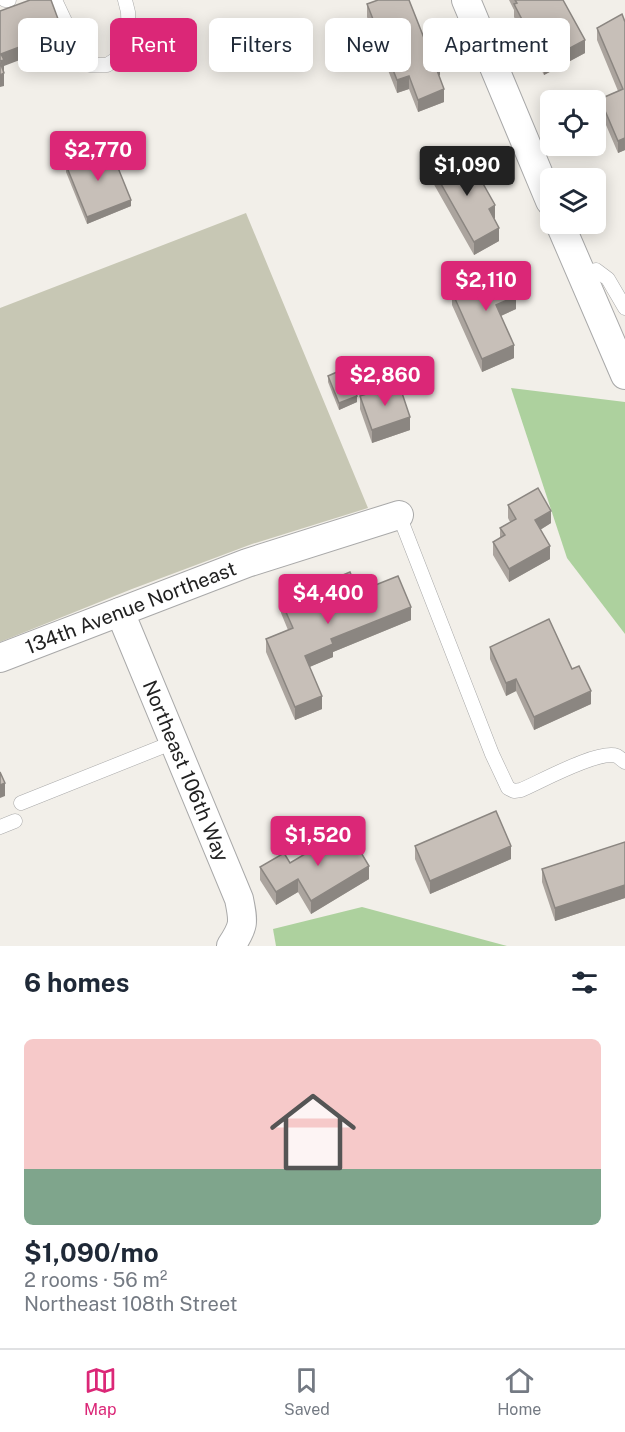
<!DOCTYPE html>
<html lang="en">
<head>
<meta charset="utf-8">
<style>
  body { margin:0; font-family:"Public Sans",sans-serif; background:#f2f2f3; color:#1f2937; height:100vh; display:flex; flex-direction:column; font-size:22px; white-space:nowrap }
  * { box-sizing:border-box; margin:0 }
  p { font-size:20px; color:#747a83 }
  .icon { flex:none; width:33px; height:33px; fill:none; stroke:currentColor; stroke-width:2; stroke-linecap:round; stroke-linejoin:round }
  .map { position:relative; height:946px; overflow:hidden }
  .side { display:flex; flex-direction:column; background:#fff; flex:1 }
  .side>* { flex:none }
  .banner { position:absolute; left:18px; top:18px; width:590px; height:54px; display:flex; gap:12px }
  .buttons { position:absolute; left:540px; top:90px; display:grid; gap:12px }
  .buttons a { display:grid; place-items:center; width:66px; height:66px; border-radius:9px; background:#fff; box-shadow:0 3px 15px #0003; font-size:30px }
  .price { position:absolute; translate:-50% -51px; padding:0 14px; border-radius:6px; background:#db2777; color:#fff; font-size:20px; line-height:39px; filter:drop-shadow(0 2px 3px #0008) }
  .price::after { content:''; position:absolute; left:50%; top:36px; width:18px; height:14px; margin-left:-9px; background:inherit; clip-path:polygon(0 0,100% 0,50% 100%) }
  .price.on { background:#222; color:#fff }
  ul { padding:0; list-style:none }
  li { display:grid; align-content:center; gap:12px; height:318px; padding:0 24px }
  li+li { border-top:2px solid #e0e1e3 }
  li span { display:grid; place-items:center; height:186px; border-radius:9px; color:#555 }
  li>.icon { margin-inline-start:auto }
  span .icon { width:108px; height:108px; fill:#fffc; stroke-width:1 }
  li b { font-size:26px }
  h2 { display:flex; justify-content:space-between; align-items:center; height:72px; padding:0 24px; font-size:26px }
  .tag { padding:0 21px; border-radius:9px; background:#fff; box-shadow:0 3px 15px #0003; font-size:21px; line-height:54px }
  .tag.on { background:#db2777; color:#fff }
  .tabs { display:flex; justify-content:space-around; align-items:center; height:84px; border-top:2px solid #e0e1e3; background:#fff; font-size:16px; color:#747a83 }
  .tabs a { display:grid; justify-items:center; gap:3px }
  .tabs .on { color:#db2777 }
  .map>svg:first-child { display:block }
  .construction { fill:#c7c7b4 }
  .forest { fill:#add19e }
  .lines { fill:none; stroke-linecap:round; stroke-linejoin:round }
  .service-casing { stroke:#a9a9a9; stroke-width:15 }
  .minor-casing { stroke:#a9a9a9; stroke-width:30 }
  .service { stroke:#fff; stroke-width:14 }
  .minor { stroke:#fff; stroke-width:28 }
  .wall { fill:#aba49e }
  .shaded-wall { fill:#8b8681 }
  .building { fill:#c7bfb8; stroke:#8b8681; stroke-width:1.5 }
  .labels { text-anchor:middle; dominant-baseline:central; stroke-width:4.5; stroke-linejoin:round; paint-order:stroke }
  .street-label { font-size:20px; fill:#222; stroke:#fff }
</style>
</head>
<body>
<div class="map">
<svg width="625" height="946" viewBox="0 0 625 946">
  <rect width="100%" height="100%" fill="#f2efe9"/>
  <polygon class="construction" points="246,213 368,508 252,544 132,589 0,642 0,308"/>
  <g class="forest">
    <polygon points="511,388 625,402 625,634 567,558"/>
    <polygon points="362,907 507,946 276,946 273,929"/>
  </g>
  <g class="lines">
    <g class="service-casing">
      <g id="service">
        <polyline points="5,0 9,0"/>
        <polyline points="55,0 80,53 90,65 107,65 121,56 129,40 128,12 125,0"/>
        <polyline points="581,274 596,270 608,279 625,308"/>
        <path d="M399 515 492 754 508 788 514 791 521 790C540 782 599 749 617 756 620 758 622 760 625 762"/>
        <polyline points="21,803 174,742"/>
        <polyline points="0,827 15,821"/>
      </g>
    </g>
    <g class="minor-casing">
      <g id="minor">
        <polyline points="466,0 550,201"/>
        <polyline points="560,224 625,375"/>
        <path id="s1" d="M120 612 239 899C244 923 244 926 231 946"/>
        <path id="s2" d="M0 658 247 563 399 515"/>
      </g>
    </g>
    <use href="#service" class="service"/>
    <use href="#minor" class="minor"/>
  </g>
  <g class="wall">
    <polygon points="509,0 563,0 585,53 544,75 514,17 514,10"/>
    <polygon points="367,4 440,75 439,76 444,102 418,112 409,89 397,93 367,17"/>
    <polygon points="625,22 625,150 618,153 600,111 600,99 618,91 597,40 597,28"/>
    <polygon points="66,165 131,206 87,224 66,172"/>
    <polygon points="432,168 470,177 495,218 494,219 499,241 474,255 432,181"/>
    <polygon points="452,292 516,309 501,316 514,358 482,372 452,305"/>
    <polygon points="328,376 357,402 339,410 328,382"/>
    <polygon points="360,396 410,430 372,443 360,409"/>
    <polygon points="508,505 551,523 540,530 550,559 509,582 493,555 493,542 500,538 500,528 510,522 508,518"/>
    <polygon points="373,586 411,620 333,652 333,657 309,667 322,709 295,720 266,652 266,639 288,630 281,613 281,601 356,587"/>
    <polygon points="490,647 572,669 591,704 534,730 516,691 506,696 490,659"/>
    <polygon points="625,842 625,898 555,921 542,882 542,869"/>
    <polygon points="415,846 511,859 430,894 415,859"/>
    <polygon points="290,863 369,879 311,914 298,892 276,905 260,880 260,867"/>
  </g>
  <g class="shaded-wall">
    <polygon points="61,27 61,40 46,46 46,50 4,66 4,73 0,61 1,54 45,33"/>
    <polygon points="585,40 585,53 544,75 544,62"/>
    <polygon points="440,62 440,75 435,77 435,65"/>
    <polygon points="4,73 4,86 0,87 0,75"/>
    <polygon points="409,76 409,89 397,93 397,80"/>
    <polygon points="444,89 444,102 418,112 418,100"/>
    <polygon points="625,138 625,150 618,153 618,141"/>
    <polygon points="131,200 131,206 87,224 87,217"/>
    <polygon points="495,205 495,218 489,222 489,209"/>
    <polygon points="499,228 499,241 474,255 474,242"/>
    <polygon points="516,296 516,309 496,318 496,305"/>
    <polygon points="514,345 514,358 482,372 482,359"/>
    <polygon points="357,396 357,402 339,410 339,403"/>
    <polygon points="410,417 410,430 372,443 372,430"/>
    <polygon points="551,511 551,523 535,533 535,520"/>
    <polygon points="550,546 550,559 509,582 509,569"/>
    <polygon points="411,607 411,620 333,652 333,657 305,669 305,656 331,639"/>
    <polygon points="516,679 516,691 506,696 506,683"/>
    <polygon points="591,691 591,704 534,730 534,717"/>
    <polygon points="322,696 322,709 295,720 295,707"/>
    <polygon points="5,783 5,796 0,798 0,785"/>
    <polygon points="511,846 511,859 430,894 430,881"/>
    <polygon points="369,866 369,879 311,914 311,901"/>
    <polygon points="298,879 298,892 276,905 276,892"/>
    <polygon points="625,885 625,898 555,921 555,908"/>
  </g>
  <g class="building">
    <polygon points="30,0 51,0 61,27 45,33 46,37 1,54 4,60 0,61 0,11"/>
    <polygon points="378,0 409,0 424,38 429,36 440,62 435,65 444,89 418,100 409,76 397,80 367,4"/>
    <polygon points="515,0 563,0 585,40 544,62 514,4 517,3"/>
    <polygon points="622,14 625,22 625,138 618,141 600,99 623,89 597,28"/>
    <polygon points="0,62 4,73 0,75"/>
    <polygon points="110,148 131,200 87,217 66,165"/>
    <polygon points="458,154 470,177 477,173 495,205 489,209 499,228 474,242 432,168"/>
    <polygon points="504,269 516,296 496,305 514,345 482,359 452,292"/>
    <polygon points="346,368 357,396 339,403 328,376"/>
    <polygon points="399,384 410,417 372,430 360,396"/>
    <polygon points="538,488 551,511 535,520 550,546 509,569 493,542 505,535 500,528 516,519 508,505"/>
    <polygon points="350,572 356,587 371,580 373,586 398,576 411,607 331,639 333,644 305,656 322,696 295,707 266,639 293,628 281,601"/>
    <polygon points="549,619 572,669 579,666 591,691 534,717 516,679 506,683 490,647"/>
    <polygon points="0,772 5,783 0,785"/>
    <polygon points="496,811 511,846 430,881 415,846"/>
    <polygon points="347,829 369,866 311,901 298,879 276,892 260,867 284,853 290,863"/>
    <polygon points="625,842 625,885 555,908 542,869"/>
  </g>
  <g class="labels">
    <g class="street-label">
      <text stroke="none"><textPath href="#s2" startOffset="140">134th Avenue Northeast</textPath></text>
      <text stroke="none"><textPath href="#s1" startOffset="172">Northeast 106th Way</textPath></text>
    </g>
  </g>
</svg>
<div class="buttons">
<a><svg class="icon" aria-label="locate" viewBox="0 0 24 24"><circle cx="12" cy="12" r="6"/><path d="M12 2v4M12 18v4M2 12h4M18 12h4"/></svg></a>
<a><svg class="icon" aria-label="layers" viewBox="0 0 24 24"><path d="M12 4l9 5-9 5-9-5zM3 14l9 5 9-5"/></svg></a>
</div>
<b class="price" style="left:98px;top:182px">$2,770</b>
<b class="price on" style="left:467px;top:197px">$1,090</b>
<b class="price" style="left:486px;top:312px">$2,110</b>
<b class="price" style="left:385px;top:407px">$2,860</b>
<b class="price" style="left:328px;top:625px">$4,400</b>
<b class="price" style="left:318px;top:867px">$1,520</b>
<div class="banner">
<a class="tag">Buy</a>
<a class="tag on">Rent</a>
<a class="tag">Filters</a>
<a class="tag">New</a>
<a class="tag">Apartment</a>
</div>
</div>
<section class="side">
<h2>6 homes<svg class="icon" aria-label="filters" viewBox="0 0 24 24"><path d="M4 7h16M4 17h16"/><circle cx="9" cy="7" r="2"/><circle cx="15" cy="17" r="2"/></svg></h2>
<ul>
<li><span style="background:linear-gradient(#f6c9c9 70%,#7fa58c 0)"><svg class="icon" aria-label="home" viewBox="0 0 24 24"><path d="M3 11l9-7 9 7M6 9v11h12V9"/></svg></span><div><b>$1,090/mo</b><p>2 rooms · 56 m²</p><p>Northeast 108th Street</p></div></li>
</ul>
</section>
<nav class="tabs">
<a class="on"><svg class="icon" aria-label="map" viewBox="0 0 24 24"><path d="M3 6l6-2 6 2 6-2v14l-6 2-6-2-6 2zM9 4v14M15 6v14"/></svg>Map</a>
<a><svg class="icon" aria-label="saved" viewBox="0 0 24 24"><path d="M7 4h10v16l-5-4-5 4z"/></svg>Saved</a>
<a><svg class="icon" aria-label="home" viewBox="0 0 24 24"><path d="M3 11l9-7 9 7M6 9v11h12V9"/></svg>Home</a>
</nav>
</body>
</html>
